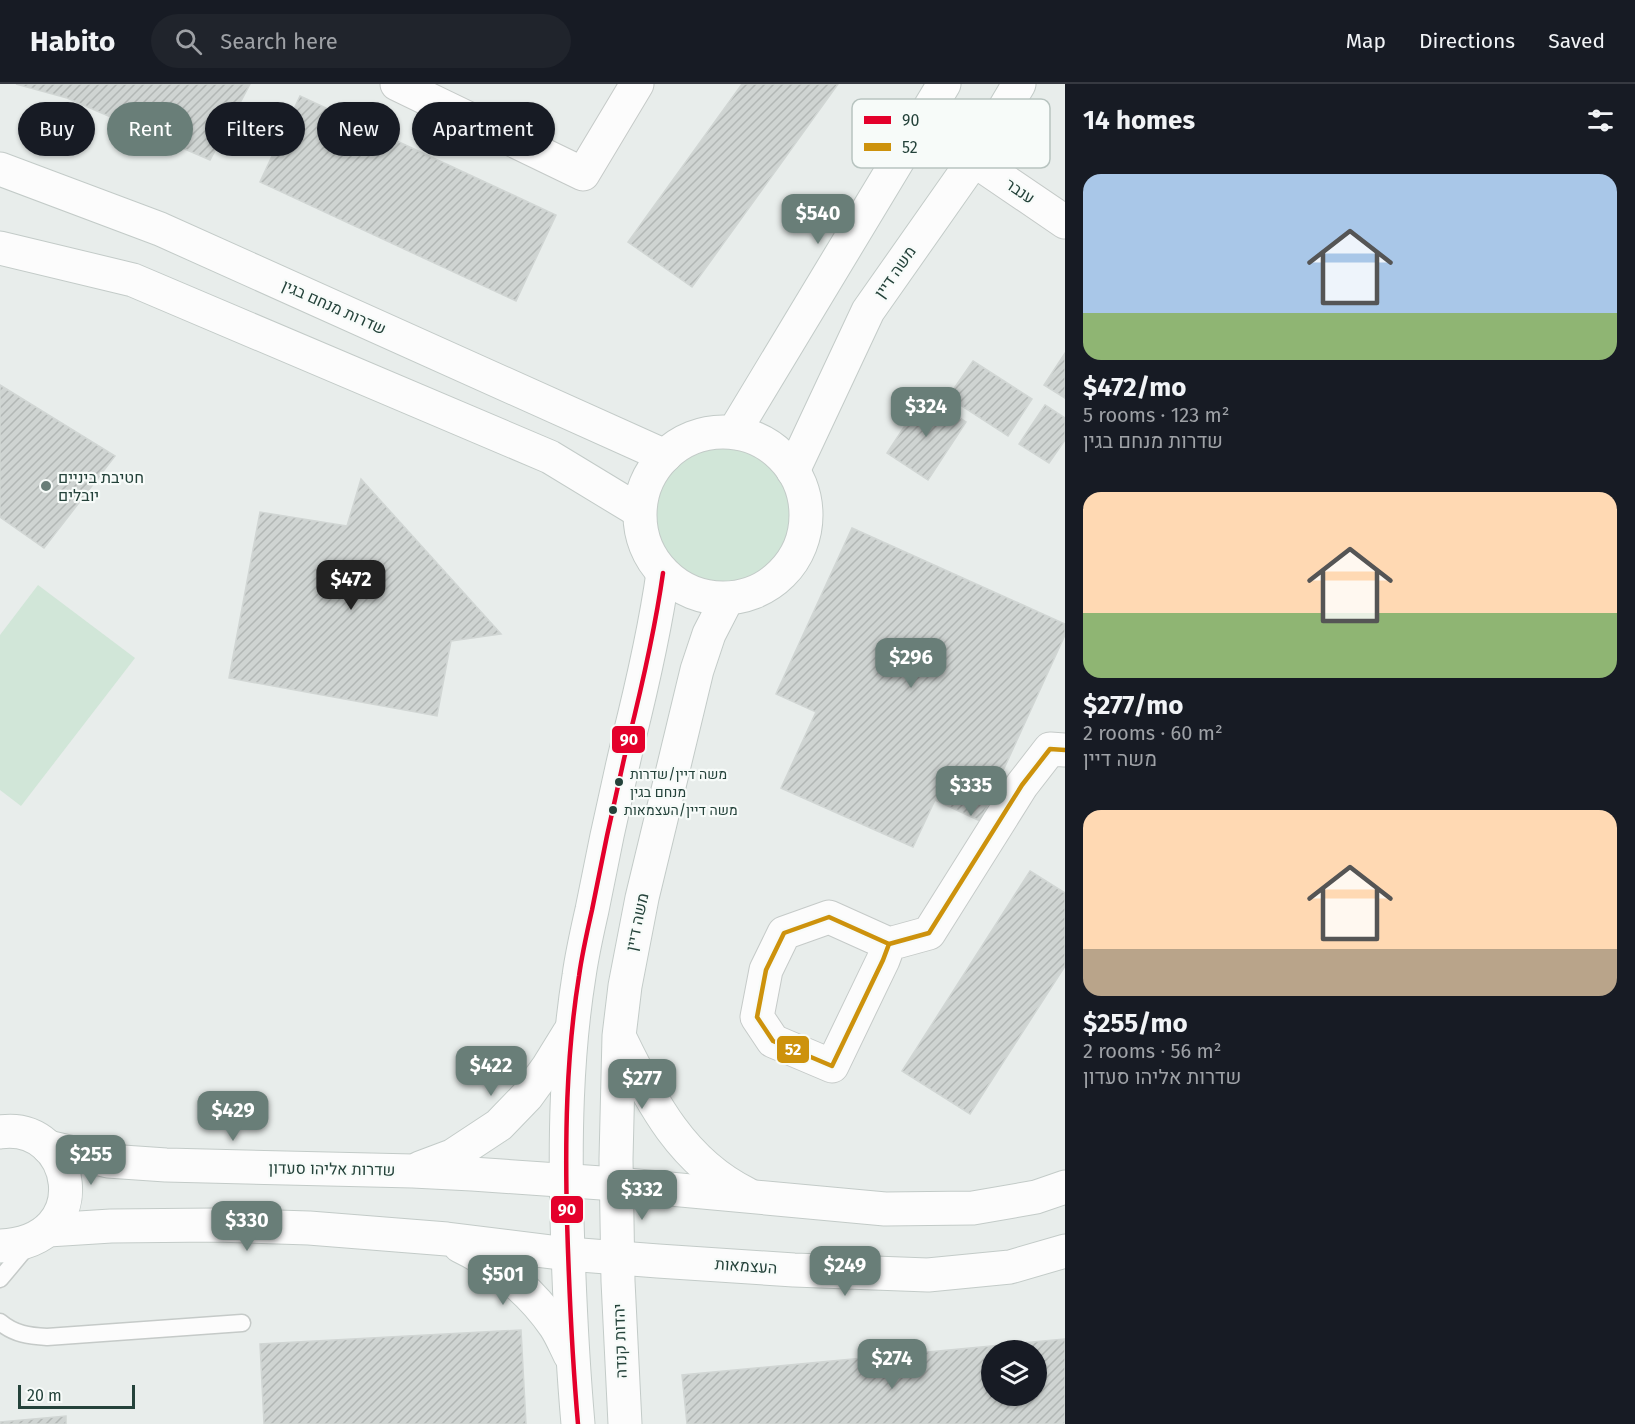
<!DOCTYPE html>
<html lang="en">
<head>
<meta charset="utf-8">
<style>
  body { margin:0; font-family:"Fira Sans",Heebo,sans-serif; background:#20242c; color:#f1f3f6; height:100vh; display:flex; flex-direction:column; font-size:22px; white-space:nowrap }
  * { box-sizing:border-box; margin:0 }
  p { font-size:20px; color:#9ea1a6 }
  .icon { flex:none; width:33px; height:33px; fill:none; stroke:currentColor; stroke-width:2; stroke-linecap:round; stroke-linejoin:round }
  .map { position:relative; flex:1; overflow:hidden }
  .side { display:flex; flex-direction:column; background:#171b24; width:570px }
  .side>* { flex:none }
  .top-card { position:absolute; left:18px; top:18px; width:570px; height:54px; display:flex; gap:12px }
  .controls { position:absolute; left:981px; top:1256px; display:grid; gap:12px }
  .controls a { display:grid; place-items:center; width:66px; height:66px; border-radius:50%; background:#171b24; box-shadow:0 2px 4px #0004; font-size:30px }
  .scale { position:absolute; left:18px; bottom:15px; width:117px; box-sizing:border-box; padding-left:6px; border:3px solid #24423a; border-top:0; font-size:16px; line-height:21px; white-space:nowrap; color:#24423a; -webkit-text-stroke:4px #f7fbf9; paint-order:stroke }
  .price { position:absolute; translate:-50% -51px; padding:0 14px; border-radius:12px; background:#697e78; color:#fff; font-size:20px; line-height:39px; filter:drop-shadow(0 2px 3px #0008) }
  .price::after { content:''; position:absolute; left:50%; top:36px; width:18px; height:14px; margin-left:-9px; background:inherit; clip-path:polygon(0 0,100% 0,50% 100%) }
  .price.on { background:#222; color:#fff }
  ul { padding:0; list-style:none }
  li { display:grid; align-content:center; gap:12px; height:318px; padding:0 18px }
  li span { display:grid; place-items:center; height:186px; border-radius:18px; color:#555 }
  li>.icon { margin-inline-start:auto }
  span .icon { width:108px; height:108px; fill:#fffc; stroke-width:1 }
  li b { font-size:26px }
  h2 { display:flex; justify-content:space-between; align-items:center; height:72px; padding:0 18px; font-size:26px }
  .chip { padding:0 21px; border-radius:27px; background:#171b24; box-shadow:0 2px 4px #0004; font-size:21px; line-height:54px }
  .chip.on { background:#697e78; color:#fff }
  header { display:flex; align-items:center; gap:36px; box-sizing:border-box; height:84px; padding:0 30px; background:#171b24; border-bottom:2px solid #363941 }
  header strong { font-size:28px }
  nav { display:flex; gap:33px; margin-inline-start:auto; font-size:21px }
  .search { width:420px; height:54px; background:#20242c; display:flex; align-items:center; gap:15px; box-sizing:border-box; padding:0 21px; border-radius:33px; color:#9ea1a6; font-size:22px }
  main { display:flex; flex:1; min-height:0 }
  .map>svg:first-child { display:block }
  .garden { fill:#d1e6d8 }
  .building { fill:url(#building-hatch); stroke:#d1d6d4; stroke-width:1.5; fill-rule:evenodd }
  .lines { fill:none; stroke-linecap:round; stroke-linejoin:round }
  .lane-casing { stroke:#c5cac8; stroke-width:19 }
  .street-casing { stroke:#c5cac8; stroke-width:35 }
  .secondary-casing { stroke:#c3cbc8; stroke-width:35 }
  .lane { stroke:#fcfcfc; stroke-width:16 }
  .street { stroke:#fcfcfc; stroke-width:33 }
  .secondary { stroke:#fcfcfc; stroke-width:33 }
  .bus-1-casing { stroke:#f7fbf9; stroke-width:9 }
  .bus-2-casing { stroke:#f7fbf9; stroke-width:9 }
  .bus-1 { stroke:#e4002b; stroke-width:4.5 }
  .bus-2 { stroke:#cd920c; stroke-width:4.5 }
  .poi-dot { fill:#697e78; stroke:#f7fbf9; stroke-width:2 }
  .bus-dot { fill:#24423a; stroke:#f7fbf9; stroke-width:2 }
  .labels { text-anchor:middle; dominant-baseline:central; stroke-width:4.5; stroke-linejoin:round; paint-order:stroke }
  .bus-label { font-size:14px; fill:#24423a; stroke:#f7fbf9; text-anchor:start }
  .street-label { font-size:16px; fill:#24423a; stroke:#f7fbf9 }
  .poi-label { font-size:16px; fill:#24423a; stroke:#f7fbf9; text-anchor:start }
  .key { fill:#f7fbf9; stroke:#b8c4c0; stroke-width:1.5 }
  .key-label { font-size:16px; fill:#24423a }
  .line-badge { stroke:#f7fbf9; stroke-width:2 }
  .badge-label { font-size:16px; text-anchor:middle; font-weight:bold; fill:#fff }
</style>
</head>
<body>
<header>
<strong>Habito</strong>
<div class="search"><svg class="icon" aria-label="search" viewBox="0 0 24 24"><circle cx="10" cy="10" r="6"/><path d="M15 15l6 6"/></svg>Search here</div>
<nav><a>Map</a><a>Directions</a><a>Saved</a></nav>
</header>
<main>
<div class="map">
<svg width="1065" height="1340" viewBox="0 0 1065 1340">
  <defs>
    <pattern id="building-hatch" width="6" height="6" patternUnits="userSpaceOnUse" patternTransform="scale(1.5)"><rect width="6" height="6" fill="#cfd4d2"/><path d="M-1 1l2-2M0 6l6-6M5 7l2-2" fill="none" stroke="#b2b7b5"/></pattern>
  </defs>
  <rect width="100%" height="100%" fill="#e8edeb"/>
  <g class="garden">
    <circle cx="723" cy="432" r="78"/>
    <polygon points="38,501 135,574 21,722 0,706 0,551"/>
  </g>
  <g class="building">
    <polygon points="16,0 250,0 210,76 67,14"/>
    <polygon points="742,0 838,0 692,203 628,158"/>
    <polygon points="300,12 556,131 516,217 260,98"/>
    <polygon points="1065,269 1065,314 1044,301"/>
    <polygon points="973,277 1032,315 1008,352 948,313"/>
    <polygon points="0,301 115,372 44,464 0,433"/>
    <polygon points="925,311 966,338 928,396 887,369"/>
    <polygon points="1045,321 1065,334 1065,356 1049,379 1019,360"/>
    <polygon points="361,395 501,550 451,557 437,632 229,594 260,428 347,442"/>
    <polygon points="852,444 1065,540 1065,551 980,737 935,716 913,763 781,704 816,628 776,610"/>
    <polygon points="1030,787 1065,809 1065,882 970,1030 902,987"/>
    <polygon points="521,1246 526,1340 264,1340 260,1260"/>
    <path d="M1065 1255V1340H687L682 1291ZM992 1266H1036V1311H992Z"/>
    <polygon points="66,1332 66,1340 0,1340 0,1338"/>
  </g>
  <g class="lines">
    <g class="lane-casing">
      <g id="lane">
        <polyline points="0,1195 30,1159"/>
        <path d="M0 1238C14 1250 29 1252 47 1253L242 1239"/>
      </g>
    </g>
    <g class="street-casing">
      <g id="street">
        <polyline points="397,0 583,90 637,0"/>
        <polyline points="974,76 1065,138"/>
        <polyline points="889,860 883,876 832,982 773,957 757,933 766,886 784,849 829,833 889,860 929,849 1022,701 1050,665 1065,666"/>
      </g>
    </g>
    <g class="secondary-casing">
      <g id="secondary">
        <polyline points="0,85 160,145 665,372"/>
        <polyline points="0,164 133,196 550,373 639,427"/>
        <circle cx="723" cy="431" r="83"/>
        <polyline points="734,348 944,0"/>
        <polyline points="793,387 868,227 974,76 1019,0"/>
        <path d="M621 956C651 1018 683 1079 747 1110"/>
        <path d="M0 1048C75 1037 99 1158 0 1162"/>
        <polyline points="48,1063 108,1077 166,1081 413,1087 472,1090 616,1100 885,1125 973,1124 1036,1113 1065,1103"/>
        <polyline points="420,1084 452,1072 499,1041 527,1012 548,983 569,949"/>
        <polyline points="48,1146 111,1142 215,1141 309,1144 447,1155 568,1170 658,1177 794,1186 928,1191 1010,1183 1065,1167"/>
        <path d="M460 1162C497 1180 531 1207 555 1242 561 1251 565 1261 570 1271"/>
        <path d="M578 1340C572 1272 569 1204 567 1136 565 1055 566 973 579 892 582 870 587 848 592 826 603 769 615 713 628 658 642 602 655 546 663 489"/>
        <polyline points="625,1340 618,1197 616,1075 619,952 625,902 642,814 697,586 709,550 727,515"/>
      </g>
    </g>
    <use href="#lane" class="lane"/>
    <use href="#street" class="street"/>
    <use href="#secondary" class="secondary"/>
    <g class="bus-1-casing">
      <path id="bus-1" d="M578 1340C572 1272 569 1204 567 1136 565 1055 566 973 579 892 582 870 587 848 592 826 603 769 615 713 628 658 642 602 655 546 663 489"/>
    </g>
    <g class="bus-2-casing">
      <polyline id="bus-2" points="889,860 883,876 832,982 773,957 757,933 766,886 784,849 829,833 889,860 929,849 1022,701 1050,665 1065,666"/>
    </g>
    <use href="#bus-1" class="bus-1"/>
    <use href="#bus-2" class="bus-2"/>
  </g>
  <circle class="poi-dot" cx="46" cy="402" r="6"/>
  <g class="bus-dot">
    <circle cx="619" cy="698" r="5"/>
    <circle cx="613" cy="726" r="5"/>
  </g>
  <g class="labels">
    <g class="bus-label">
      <text x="630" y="690">משה דיין/שדרות<tspan x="630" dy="18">מנחם בגין</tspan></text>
      <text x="624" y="726">משה דיין/העצמאות</text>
    </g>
    <g class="street-label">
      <text transform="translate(1020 107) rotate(34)">ענבר</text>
      <text transform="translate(895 188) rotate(-55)">משה דיין</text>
      <text transform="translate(334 223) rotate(24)">שדרות מנחם בגין</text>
      <text transform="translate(637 838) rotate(-78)">משה דיין</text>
      <text transform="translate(332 1085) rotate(1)">שדרות אליהו סעדון</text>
      <text transform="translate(746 1182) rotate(4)">העצמאות</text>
      <text transform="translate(620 1257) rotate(-92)">יהדות קנדה</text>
    </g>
    <g class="poi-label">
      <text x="58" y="393">חטיבת ביניים<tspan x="58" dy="18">יובלים</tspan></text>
    </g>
  </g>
  <rect x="852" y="15" width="198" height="69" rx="9" class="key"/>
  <rect x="864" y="32" width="27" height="8" fill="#e4002b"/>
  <rect x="864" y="59" width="27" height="8" fill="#cd920c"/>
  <g class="key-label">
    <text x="902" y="42">90</text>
    <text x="902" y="69">52</text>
  </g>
  <g class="line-badge">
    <rect x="611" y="641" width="35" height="29" rx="6" fill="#e4002b"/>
    <rect x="776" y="951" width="34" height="29" rx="6" fill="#cd920c"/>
    <rect x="550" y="1111" width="34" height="29" rx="6" fill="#e4002b"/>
  </g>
  <g class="badge-label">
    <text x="629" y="661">90</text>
    <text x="793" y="971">52</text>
    <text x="567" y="1131">90</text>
  </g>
</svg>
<div class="controls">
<a><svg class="icon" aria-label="layers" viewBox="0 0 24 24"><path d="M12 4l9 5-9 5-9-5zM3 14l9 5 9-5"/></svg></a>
</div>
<div class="scale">20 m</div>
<b class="price" style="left:818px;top:161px">$540</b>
<b class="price" style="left:926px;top:354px">$324</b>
<b class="price on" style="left:351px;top:527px">$472</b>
<b class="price" style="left:911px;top:605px">$296</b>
<b class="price" style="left:971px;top:733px">$335</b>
<b class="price" style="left:491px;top:1013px">$422</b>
<b class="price" style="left:642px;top:1026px">$277</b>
<b class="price" style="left:233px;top:1058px">$429</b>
<b class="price" style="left:91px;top:1102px">$255</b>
<b class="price" style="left:642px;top:1137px">$332</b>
<b class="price" style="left:247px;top:1168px">$330</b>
<b class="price" style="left:845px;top:1213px">$249</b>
<b class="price" style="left:503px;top:1222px">$501</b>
<b class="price" style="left:892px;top:1306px">$274</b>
<div class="top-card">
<a class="chip">Buy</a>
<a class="chip on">Rent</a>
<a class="chip">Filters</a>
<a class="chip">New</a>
<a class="chip">Apartment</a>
</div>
</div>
<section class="side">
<h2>14 homes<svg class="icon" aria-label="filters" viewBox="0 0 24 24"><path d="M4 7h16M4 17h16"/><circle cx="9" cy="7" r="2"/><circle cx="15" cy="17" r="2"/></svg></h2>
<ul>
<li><span style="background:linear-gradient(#a9c7e8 75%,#8fb573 0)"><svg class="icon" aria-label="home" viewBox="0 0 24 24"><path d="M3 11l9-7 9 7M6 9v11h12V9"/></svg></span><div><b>$472/mo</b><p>5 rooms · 123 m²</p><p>שדרות מנחם בגין</p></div></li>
<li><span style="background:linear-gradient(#ffd9b3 65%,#8fb573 0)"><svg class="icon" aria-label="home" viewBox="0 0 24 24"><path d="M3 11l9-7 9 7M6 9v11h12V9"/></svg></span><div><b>$277/mo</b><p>2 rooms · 60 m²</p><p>משה דיין</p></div></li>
<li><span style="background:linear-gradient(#ffd9b3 75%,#b9a48a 0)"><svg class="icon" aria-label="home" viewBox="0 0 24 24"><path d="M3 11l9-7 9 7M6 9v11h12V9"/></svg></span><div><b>$255/mo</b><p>2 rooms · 56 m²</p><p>שדרות אליהו סעדון</p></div></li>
</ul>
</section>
</main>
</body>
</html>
